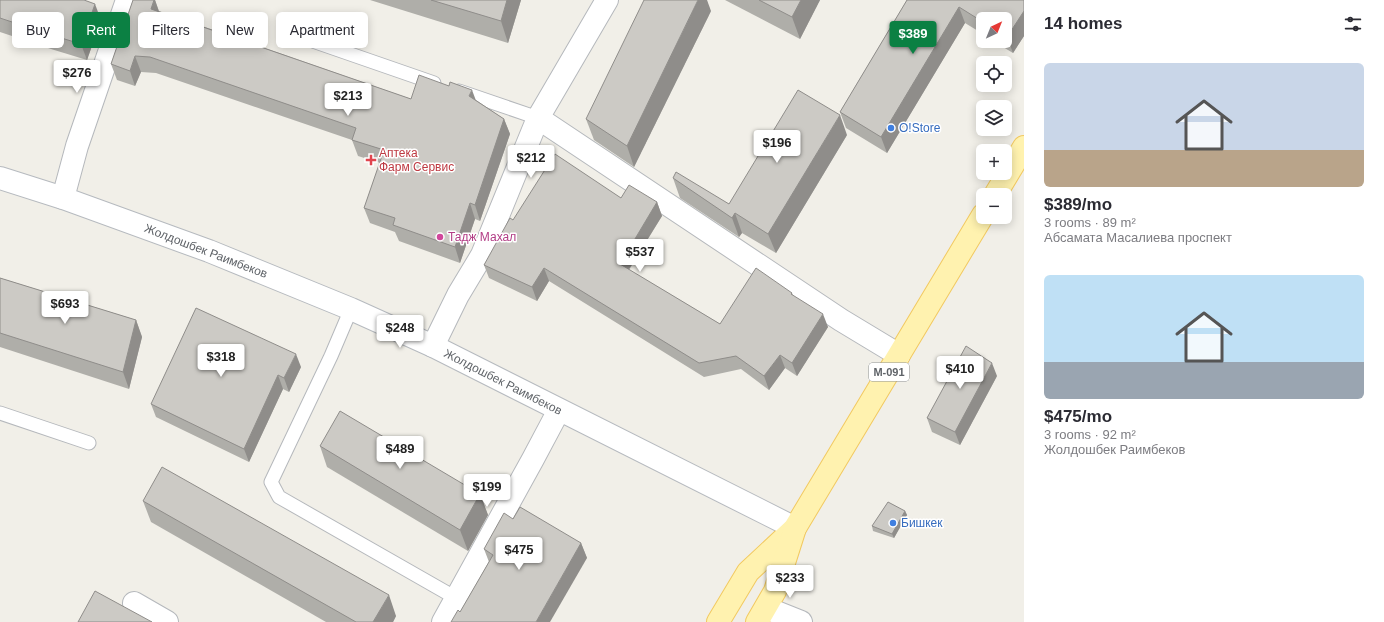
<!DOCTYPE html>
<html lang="en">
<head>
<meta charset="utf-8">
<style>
  body { margin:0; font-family:Arial,sans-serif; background:#f2f2f3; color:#2b2b33; height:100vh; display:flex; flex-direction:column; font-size:15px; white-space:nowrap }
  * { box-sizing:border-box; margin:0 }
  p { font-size:13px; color:#7c7c81 }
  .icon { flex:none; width:22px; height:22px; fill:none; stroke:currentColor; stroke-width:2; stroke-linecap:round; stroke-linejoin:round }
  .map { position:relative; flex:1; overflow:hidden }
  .panel { display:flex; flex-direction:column; background:#fff; width:360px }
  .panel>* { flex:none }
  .banner { position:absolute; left:12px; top:12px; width:380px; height:36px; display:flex; gap:8px }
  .needle { width:26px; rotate:43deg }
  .fabs { position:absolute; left:976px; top:12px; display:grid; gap:8px }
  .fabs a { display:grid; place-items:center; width:36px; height:36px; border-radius:6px; background:#fff; box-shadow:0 2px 10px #0003; font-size:20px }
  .price { position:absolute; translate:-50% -34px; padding:0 9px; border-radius:4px; background:#fff; color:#222; font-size:13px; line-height:26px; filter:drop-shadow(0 1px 2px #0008) }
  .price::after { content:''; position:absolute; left:50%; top:24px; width:12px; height:9px; margin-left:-6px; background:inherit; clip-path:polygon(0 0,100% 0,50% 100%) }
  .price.current { background:#0b8043; color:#fff }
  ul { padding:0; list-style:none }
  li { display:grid; align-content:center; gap:8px; height:212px; padding:0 20px }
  li span { display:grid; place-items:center; height:124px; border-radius:6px; color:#555 }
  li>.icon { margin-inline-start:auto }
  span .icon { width:72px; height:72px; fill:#fffc; stroke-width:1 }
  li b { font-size:17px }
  h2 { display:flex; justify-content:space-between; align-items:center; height:48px; padding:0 20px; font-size:17px }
  .chip { padding:0 14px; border-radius:6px; background:#fff; box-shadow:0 2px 10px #0003; font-size:14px; line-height:36px }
  .chip.current { background:#0b8043; color:#fff }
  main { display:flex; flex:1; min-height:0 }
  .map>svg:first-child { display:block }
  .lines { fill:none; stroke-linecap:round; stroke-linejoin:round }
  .service-casing { stroke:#b5b8bc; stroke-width:15 }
  .minor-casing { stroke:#b5b8bc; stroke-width:24 }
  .secondary-casing { stroke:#b6babf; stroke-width:24 }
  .primary-casing { stroke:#f2c960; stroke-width:24 }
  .service { stroke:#fff; stroke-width:13 }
  .minor { stroke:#fff; stroke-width:22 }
  .secondary { stroke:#fff; stroke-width:22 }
  .primary { stroke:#fff2af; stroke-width:22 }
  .wall { fill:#afaea9 }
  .shaded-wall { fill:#8f8d8a }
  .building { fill:#cccac5; stroke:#8f8d8a }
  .shop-dot { fill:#3f7fe0; stroke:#fff; stroke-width:1.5 }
  .health-dot { fill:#e0444e; stroke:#fff; stroke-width:1.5 }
  .hotel-dot { fill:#d1479c; stroke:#fff; stroke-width:1.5 }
  .labels { text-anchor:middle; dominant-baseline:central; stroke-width:3; stroke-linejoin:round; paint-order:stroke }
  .shield { fill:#fff; stroke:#8f9295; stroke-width:1 }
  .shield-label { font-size:11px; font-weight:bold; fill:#5f6368 }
  .shop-label { font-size:12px; fill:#366cbe; stroke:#fff; text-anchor:start }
  .health-label { font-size:12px; fill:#be3a42; stroke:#fff; text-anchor:start }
  .hotel-label { font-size:12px; fill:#b23c85; stroke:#fff; text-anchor:start }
  .street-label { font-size:12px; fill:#5f6368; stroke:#fff }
</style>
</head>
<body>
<main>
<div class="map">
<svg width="1024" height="622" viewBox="0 0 1024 622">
  <rect width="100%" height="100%" fill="#f1efe8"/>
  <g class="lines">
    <g class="service-casing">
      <g id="service">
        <polyline points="307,39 434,83"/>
        <polyline points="459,91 538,118"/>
        <polyline points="351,309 331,356 271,482 279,497 456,598"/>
        <polyline points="0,413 89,443"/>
      </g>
    </g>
    <g class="minor-casing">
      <g id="minor">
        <polyline points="538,118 841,320 899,355"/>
        <polyline points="63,198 77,146 127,0"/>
        <polyline points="433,346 458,295 482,255 538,118 607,0"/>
        <polyline points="134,603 167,622"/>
        <polyline points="766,608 801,622"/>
        <polyline points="443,622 533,459 559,410"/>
      </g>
    </g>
    <g class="secondary-casing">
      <polyline id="secondary" points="0,178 63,198 209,251 351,309 433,346 795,528"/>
    </g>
    <g class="primary-casing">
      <g id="primary">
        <polyline points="995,195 1024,147"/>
        <polyline points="718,622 748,572 793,530"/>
        <polyline points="757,622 775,591 795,528 983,215"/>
      </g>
    </g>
    <use href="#service" class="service"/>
    <use href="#minor" class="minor"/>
    <use href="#secondary" class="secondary"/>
    <use href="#primary" class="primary"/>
  </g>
  <g class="wall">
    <polygon points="0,0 101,20 87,60 51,49 0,32"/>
    <polygon points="133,0 155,0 159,11 411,99 476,100 504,119 510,134 480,221 475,219 460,263 399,241 395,232 370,223 364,208 380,163 358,156 352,140 156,73 141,72 135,86 117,80 111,64"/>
    <polygon points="370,0 521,0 508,43"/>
    <polygon points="725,0 820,0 800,39"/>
    <polygon points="907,0 1024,0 1024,36 1013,53 993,41 1005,41 1005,19 983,19 983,34 965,23 887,153 846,128 840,112"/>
    <polygon points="711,11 634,167 594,140 586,119"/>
    <polygon points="847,135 776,253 742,233 739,237 680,198 673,178 729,204"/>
    <polygon points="621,198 657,202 662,216 629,270 720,324 792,293 793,295 828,327 797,376 785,368 769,390 741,369 704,377 549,281 537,301 489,278 484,265 513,220"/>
    <polygon points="0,278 136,320 142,337 129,389 0,347"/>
    <polygon points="301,367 289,392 283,389 249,462 156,417 151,404"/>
    <polygon points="997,376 960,445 932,432 927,418"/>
    <polygon points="320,446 480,494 488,515 468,551 327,467"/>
    <polygon points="143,501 396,616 393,622 326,622 151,522"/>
    <polygon points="905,511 907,515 894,538 873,531 872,526"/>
    <polygon points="513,519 581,543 587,558 460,612 489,562 484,549"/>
  </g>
  <g class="shaded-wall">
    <polygon points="154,0 155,0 160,15 151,9"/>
    <polygon points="507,0 521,0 508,43 501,21"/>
    <polygon points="698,0 707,0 711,11 634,167 627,146"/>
    <polygon points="801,0 820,0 800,39 792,17"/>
    <polygon points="95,4 101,20 87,60 81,44"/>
    <polygon points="959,7 965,23 887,153 881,137"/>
    <polygon points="1024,11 1024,36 1013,53 1007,37"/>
    <polygon points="135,56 141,72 135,86 130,71"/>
    <polygon points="472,90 478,106 469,96"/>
    <polygon points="840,115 847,135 776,253 768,234"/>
    <polygon points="504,119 510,134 480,221 475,205"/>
    <polygon points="657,202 662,216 624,277 620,264"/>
    <polygon points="470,203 475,219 460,263 455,247"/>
    <polygon points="735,213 742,233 739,237 732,218"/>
    <polygon points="544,268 549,281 537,301 532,287"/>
    <polygon points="823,314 828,327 797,376 792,363"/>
    <polygon points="136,320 142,337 129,389 123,372"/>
    <polygon points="296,354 301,367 289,392 284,378"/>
    <polygon points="780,355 785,368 769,390 764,376"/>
    <polygon points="992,363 997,376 960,445 955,432"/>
    <polygon points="278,375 283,389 249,462 244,449"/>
    <polygon points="480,494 488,515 468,551 460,530"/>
    <polygon points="905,511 907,515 894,538 892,534"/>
    <polygon points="581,543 587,558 550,622 536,622"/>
    <polygon points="389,595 396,616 393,622 373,622"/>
  </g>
  <g class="building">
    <polygon points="0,0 84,0 95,4 81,44 45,33 0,18"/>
    <polygon points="133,0 154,0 151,9 411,99 419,75 449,86 450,82 472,90 469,96 504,119 475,205 470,203 455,247 393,225 395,218 364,208 384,150 352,140 356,128 150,57 135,56 130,71 111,64"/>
    <polygon points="431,0 507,0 501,21"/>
    <polygon points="644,0 698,0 627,146 586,119"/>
    <polygon points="759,0 801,0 792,17"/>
    <polygon points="907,0 1024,0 1024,11 1007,37 1005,36 1005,19 983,19 983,22 959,7 881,137 840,112"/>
    <polygon points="798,90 840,115 768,234 735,213 732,218 673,178 676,172 729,204"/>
    <polygon points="555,154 621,198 629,185 657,202 620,264 720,324 756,268 792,293 791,294 823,314 792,363 780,355 764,376 736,356 699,363 544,268 532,287 484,265 510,218 513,220"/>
    <polygon points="0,278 136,320 123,372 0,333"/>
    <polygon points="196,308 296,354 284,378 278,375 244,449 151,404"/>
    <polygon points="966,346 992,363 955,432 927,418"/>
    <polygon points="340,411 480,494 460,530 320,446"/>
    <polygon points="162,467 389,595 373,622 356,622 143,501"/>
    <polygon points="888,502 905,511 892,534 872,526"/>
    <polygon points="520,507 581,543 536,622 451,622 458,610 460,612 493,555 484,549 504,513 513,519"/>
    <polygon points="95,591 152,622 78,622"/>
  </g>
  <g class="shop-dot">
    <circle cx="891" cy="128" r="4"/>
    <circle cx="893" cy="523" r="4"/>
  </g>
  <path class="health-dot" d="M369 154h4v4h4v4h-4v4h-4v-4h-4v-4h4z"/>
  <circle class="hotel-dot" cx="440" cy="237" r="4"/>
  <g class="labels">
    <rect class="shield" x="869" y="363" width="40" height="18" rx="3"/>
    <g class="shield-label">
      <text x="889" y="372">М-091</text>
    </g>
    <g class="shop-label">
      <text x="899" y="128">O!Store</text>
      <text x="901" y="523">Бишкек</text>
    </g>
    <g class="health-label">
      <text x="379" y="153">Аптека<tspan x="379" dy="14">Фарм Сервис</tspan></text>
    </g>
    <g class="hotel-label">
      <text x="448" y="237">Тадж Махал</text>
    </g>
    <g class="street-label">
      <text transform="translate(206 251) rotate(21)">Жолдошбек Раимбеков</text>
      <text transform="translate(503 382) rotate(27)">Жолдошбек Раимбеков</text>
    </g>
  </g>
</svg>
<div class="fabs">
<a><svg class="needle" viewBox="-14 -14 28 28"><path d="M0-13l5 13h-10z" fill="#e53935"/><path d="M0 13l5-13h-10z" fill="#7c7c81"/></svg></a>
<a><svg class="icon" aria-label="locate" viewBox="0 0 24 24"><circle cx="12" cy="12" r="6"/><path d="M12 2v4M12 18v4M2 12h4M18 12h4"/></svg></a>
<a><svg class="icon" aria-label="layers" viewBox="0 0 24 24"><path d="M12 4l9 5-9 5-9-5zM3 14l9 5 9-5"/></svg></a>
<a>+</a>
<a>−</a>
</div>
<b class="price current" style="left:913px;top:55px">$389</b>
<b class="price" style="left:77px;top:94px">$276</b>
<b class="price" style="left:348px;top:117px">$213</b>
<b class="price" style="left:777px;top:164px">$196</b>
<b class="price" style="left:531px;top:179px">$212</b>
<b class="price" style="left:640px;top:273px">$537</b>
<b class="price" style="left:65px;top:325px">$693</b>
<b class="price" style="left:400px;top:349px">$248</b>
<b class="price" style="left:221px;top:378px">$318</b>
<b class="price" style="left:960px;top:390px">$410</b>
<b class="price" style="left:400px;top:470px">$489</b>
<b class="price" style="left:487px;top:508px">$199</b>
<b class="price" style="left:519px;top:571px">$475</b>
<b class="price" style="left:790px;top:599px">$233</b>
<div class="banner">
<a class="chip">Buy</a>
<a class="chip current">Rent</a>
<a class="chip">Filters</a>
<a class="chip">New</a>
<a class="chip">Apartment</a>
</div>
</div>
<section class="panel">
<h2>14 homes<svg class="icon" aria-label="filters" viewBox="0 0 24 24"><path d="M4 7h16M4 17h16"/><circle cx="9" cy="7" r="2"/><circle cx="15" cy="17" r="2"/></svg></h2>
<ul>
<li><span style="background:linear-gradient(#c9d6e8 70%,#b9a48a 0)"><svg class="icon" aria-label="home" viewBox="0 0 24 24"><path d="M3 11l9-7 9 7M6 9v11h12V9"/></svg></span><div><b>$389/mo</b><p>3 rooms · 89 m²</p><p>Абсамата Масалиева проспект</p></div></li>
<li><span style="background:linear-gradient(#bfe0f5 70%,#9aa5b1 0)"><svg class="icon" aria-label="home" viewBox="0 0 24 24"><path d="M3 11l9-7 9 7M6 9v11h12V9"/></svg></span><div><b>$475/mo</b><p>3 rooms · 92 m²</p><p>Жолдошбек Раимбеков</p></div></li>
</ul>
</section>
</main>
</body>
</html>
